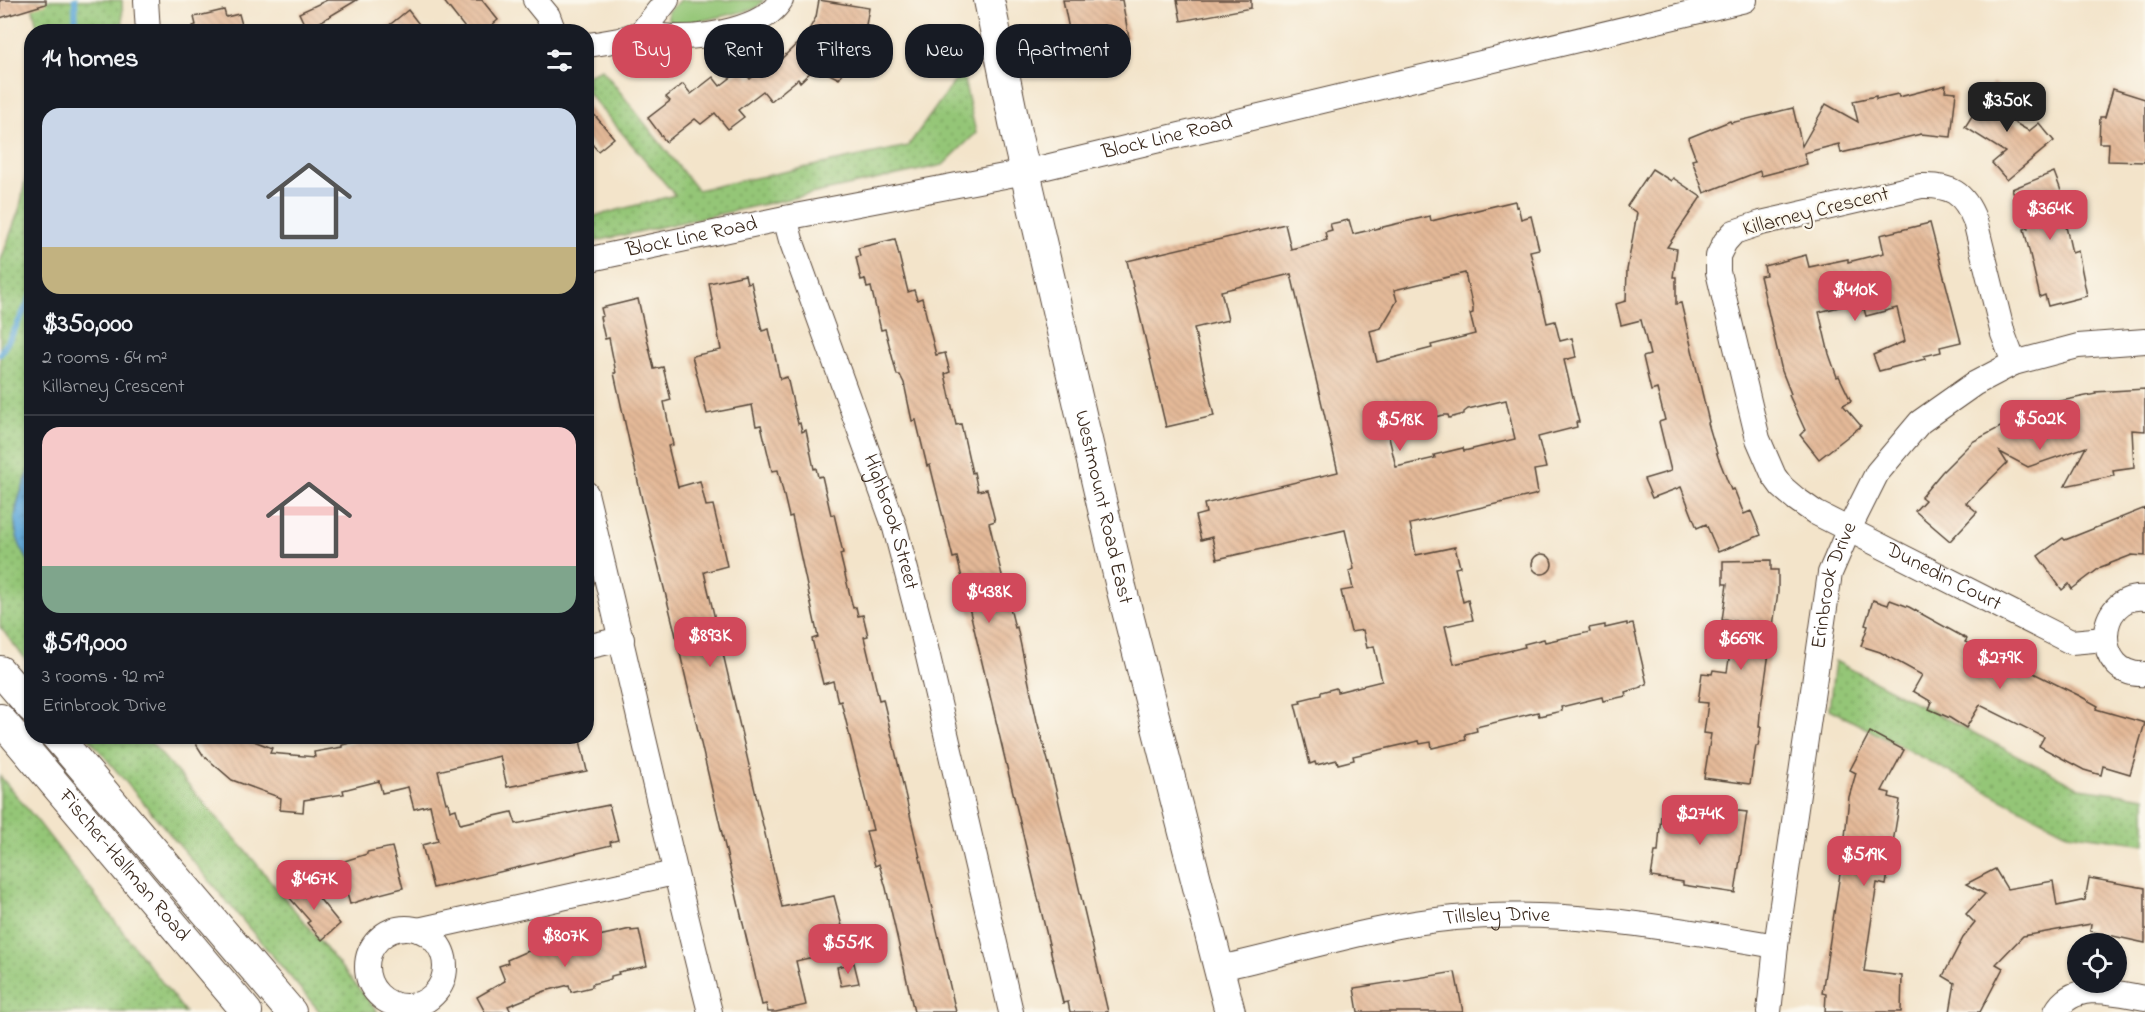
<!DOCTYPE html>
<html lang="en">
<head>
<meta charset="utf-8">
<style>
  body { margin:0; font-family:"Indie Flower",sans-serif; background:#242831; color:#f1f3f6; height:100vh; display:flex; flex-direction:column; font-size:22px; white-space:nowrap }
  * { box-sizing:border-box; margin:0 }
  p { font-size:20px; color:#9ea1a6 }
  .icon { flex:none; width:33px; height:33px; fill:none; stroke:currentColor; stroke-width:2; stroke-linecap:round; stroke-linejoin:round }
  .map { position:relative; flex:1; overflow:hidden }
  .details { position:absolute; left:24px; top:24px; width:570px; height:720px; display:flex; flex-direction:column; background:#171b24; border-radius:24px; box-shadow:0 2px 4px #0004 }
  .details>* { flex:none }
  .top-card { position:absolute; left:612px; top:24px; width:570px; height:54px; display:flex; gap:12px }
  .fabs { position:absolute; left:2067px; top:933px; display:grid; gap:12px }
  .fabs a { display:grid; place-items:center; width:60px; height:60px; border-radius:50%; background:#171b24; box-shadow:0 2px 4px #0004; font-size:30px }
  .price { position:absolute; translate:-50% -51px; padding:0 14px; border-radius:12px; background:#d1495b; color:#fff; font-size:20px; line-height:39px; filter:drop-shadow(0 2px 3px #0008) }
  .price::after { content:''; position:absolute; left:50%; top:36px; width:18px; height:14px; margin-left:-9px; background:inherit; clip-path:polygon(0 0,100% 0,50% 100%) }
  .price.current { background:#222; color:#fff }
  ul { padding:0; list-style:none }
  li { display:grid; align-content:center; gap:12px; height:318px; padding:0 18px }
  li+li { border-top:2px solid #363941 }
  li span { display:grid; place-items:center; height:186px; border-radius:18px; color:#555 }
  li>.icon { margin-inline-start:auto }
  span .icon { width:108px; height:108px; fill:#fffc; stroke-width:1 }
  li b { font-size:26px }
  h2 { display:flex; justify-content:space-between; align-items:center; height:72px; padding:0 18px; font-size:26px }
  .chip { padding:0 21px; border-radius:24px; background:#171b24; box-shadow:0 2px 4px #0004; font-size:21px; line-height:54px }
  .chip.current { background:#d1495b; color:#fff }
  .map>svg:first-child { display:block }
  .green { fill:#94c677; stroke:#68784a; stroke-width:1.5 }
  .park { fill:url(#park-dots); stroke:#68784a; stroke-width:1.5 }
  .water { fill:url(#water-ripples); stroke:#4e697b; stroke-width:1.5 }
  .lines { fill:none; stroke-linecap:round; stroke-linejoin:round }
  .stream { stroke:#61a8d8; stroke-width:6 }
  .building { fill:url(#building-back-hatch); fill-rule:evenodd }
  .minor-casing { stroke:#574638; stroke-width:26 }
  .major-casing { stroke:#574638; stroke-width:32 }
  .minor { stroke:#fff; stroke-width:24 }
  .major { stroke:#fff; stroke-width:30 }
  .labels { text-anchor:middle; dominant-baseline:central; stroke-width:4.5; stroke-linejoin:round; paint-order:stroke }
  .street-label { font-size:21px; fill:#3b2a1e; stroke:#fbf7ec }
</style>
</head>
<body>
<div class="map">
<svg width="2145" height="1012" viewBox="0 0 2145 1012">
  <defs>
    <pattern id="park-dots" width="8" height="8" patternUnits="userSpaceOnUse" patternTransform="scale(1.5)"><rect width="8" height="8" fill="#94c677"/><path d="M2 2h.1M6 6h.1" fill="none" stroke="#7aa161" stroke-width="1.8" stroke-linecap="round"/></pattern>
    <pattern id="water-ripples" width="26" height="14" patternUnits="userSpaceOnUse" patternTransform="scale(1.5)"><rect width="26" height="14" fill="#61a8d8"/><path d="M2 4q2-2 4 0t4 0M15 11q2-2 4 0t4 0" fill="none" stroke="#5189af"/></pattern>
    <pattern id="building-back-hatch" width="6" height="6" patternUnits="userSpaceOnUse" patternTransform="scale(1.5)"><rect width="6" height="6" fill="#e4b998"/><path d="M-1 5l2 2M0 0l6 6M5-1l2 2" fill="none" stroke="#c49f83"/></pattern>
  </defs>
  <rect width="100%" height="100%" fill="#fbf7ec"/>
  <filter id="ink" filterUnits="userSpaceOnUse"><feTurbulence type="fractalNoise" baseFrequency=".0167" numOctaves="2"/><feDisplacementMap in="SourceGraphic" scale="12" xChannelSelector="R" yChannelSelector="G"/><feConvolveMatrix kernelMatrix="1 2 1 2 8 2 1 2 1" color-interpolation-filters="sRGB"/></filter>
  <filter id="wash" filterUnits="userSpaceOnUse"><feTurbulence type="fractalNoise" baseFrequency=".008" numOctaves="4" result="noise"/><feDisplacementMap in="SourceGraphic" scale="24" xChannelSelector="R" yChannelSelector="G"/><feGaussianBlur stdDeviation="1.35" result="paint"/><feColorMatrix in="noise" values="0 0 0 0 0 0 0 0 0 0 0 0 0 0 0 0 0 1.4 0 .05"/><feComposite in="paint" operator="in"/></filter>
  <g filter="url(#wash)">
    <rect width="100%" height="100%" fill="#f3e4ca"/>
    <polygon class="green" points="681,0 764,0 755,9 678,26 668,19 668,11"/>
    <g class="park">
      <polygon points="31,0 122,0 123,31 38,31"/>
      <polygon points="602,69 697,190 908,146 962,71 976,133 943,165 587,243 587,218 675,195 587,92 587,75"/>
      <polygon points="31,152 31,666 0,627 0,263 20,207"/>
      <polygon points="1835,661 2080,788 2145,797 2145,844 2067,833 1829,709"/>
      <polygon points="88,737 146,737 246,851 378,1012 320,1012"/>
      <polygon points="0,776 39,823 185,1012 0,1012"/>
    </g>
    <path class="water" d="M31 466 32 564H31C4 528 16 504 31 466Z"/>
    <g class="lines">
      <g class="stream">
        <polyline points="75,0 76,32"/>
        <polyline points="0,354 13,333 32,295"/>
      </g>
    </g>
    <g id="blocks">
      <g class="building">
        <polygon points="0,0 46,0 46,4 0,18"/>
        <polygon points="327,0 357,0 307,30 299,13"/>
        <polygon points="443,0 482,0 498,20 483,32 468,32"/>
        <polygon points="819,0 869,8 860,59 854,56 848,68 845,66 839,79 816,67 800,82 798,79 771,101 763,91 738,110 744,117 728,129 715,113 701,124 695,119 666,142 648,118 670,101 666,97 683,84 691,94 713,77 720,86 742,69 750,79 772,62 775,65 806,35 816,17"/>
        <polygon points="1063,0 1122,0 1129,38 1073,49"/>
        <polygon points="1177,0 1251,0 1251,8 1181,21"/>
        <polygon points="224,10 226,17 239,14 244,32 193,32 193,26 196,25 194,17"/>
        <polygon points="408,10 425,32 381,32"/>
        <polygon points="1993,83 2015,96 2003,116 2029,131 2039,123 2054,141 2007,180 1992,163 2005,152 1965,127"/>
        <polygon points="1946,85 1945,91 1956,92 1951,137 1921,134 1841,153 1839,144 1804,153 1807,164 1761,176 1760,171 1704,193 1692,160 1696,159 1688,138 1730,121 1731,123 1793,108 1802,146 1826,104 1858,122 1853,101 1876,96 1876,99 1898,94 1899,97"/>
        <polygon points="2113,89 2145,99 2145,162 2108,161 2109,143 2099,143 2100,117 2105,117"/>
        <polygon points="586,105 614,138 598,151 586,137"/>
        <polygon points="1652,169 1671,181 1673,178 1701,197 1667,247 1677,249 1673,277 1676,277 1676,304 1681,303 1709,422 1708,423 1718,457 1731,490 1734,489 1744,514 1751,511 1761,535 1718,552 1706,524 1697,528 1681,487 1652,498 1644,479 1671,471 1659,422 1665,420 1657,389 1651,391 1643,357 1650,355 1641,320 1621,325 1616,304 1626,301 1627,270 1637,213 1627,206"/>
        <polygon points="2054,172 2060,188 2069,222 2065,222 2072,253 2078,251 2087,296 2048,306 2045,295 2040,297 2024,229 2028,228 2012,189"/>
        <path d="M1515 201 1516 207 1518 206 1521 219 1531 216 1539 249 1530 251 1547 323 1555 321 1560 341 1572 338 1576 357 1564 360 1579 422H1576L1577 427 1538 437 1546 468 1534 470 1538 493 1534 495 1410 524 1416 555 1455 547 1460 567 1455 568 1463 602 1468 600 1473 620 1445 626 1454 664 1525 647 1524 644 1544 639 1545 642 1590 632 1589 628 1605 625V628L1627 623V625L1633 624 1647 684 1642 685V687L1625 692 1626 696 1603 701 1602 697 1561 707 1562 711 1539 716 1538 712 1476 727 1477 731 1465 734 1466 740 1454 743 1432 748 1431 742 1420 744 1419 741 1353 756 1354 760 1338 764 1337 760 1316 765 1315 762 1310 764 1295 704 1301 703 1300 700 1321 695V692L1336 688 1337 692 1382 681 1374 646 1367 648 1363 630 1351 632 1341 591 1353 589 1349 571 1354 569 1345 530 1217 559 1212 537 1201 540 1195 516 1206 513 1204 504 1338 472 1291 274 1221 291 1228 320 1194 328 1214 416 1166 427 1127 261 1285 224 1291 249 1327 240 1325 232 1332 230 1330 224 1349 220 1353 234 1430 216 1431 221ZM1465 273 1473 308V313L1470 314 1475 334 1431 345 1432 348 1428 349 1377 362 1370 331 1381 328 1397 301 1394 290ZM1506 400 1515 439 1464 451 1463 448 1434 455 1435 458 1396 467 1387 429 1443 415H1448L1449 418 1464 414V412L1468 409Z"/>
        <polygon points="1930,223 1961,342 1940,347 1941,352 1924,356 1925,359 1879,371 1873,355 1905,341 1897,308 1866,316 1864,309 1852,312 1851,304 1819,312 1829,354 1837,377 1839,376 1851,401 1843,405 1861,426 1819,459 1800,435 1805,430 1789,395 1791,394 1782,371 1760,276 1766,275 1764,266 1806,255 1809,267 1848,259 1848,262 1884,253 1880,235"/>
        <polygon points="895,239 908,292 914,290 917,300 922,298 936,355 945,353 950,372 945,374 956,425 961,424 972,473 974,472 978,491 987,489 995,521 989,523 1015,628 1017,627 1037,721 1055,786 1108,1012 1070,1012 1068,1002 1063,1003 957,557 953,558 930,465 927,466 916,420 912,421 904,383 900,375 897,375 885,329 881,330 871,287 867,288 865,279 861,280 856,257 860,256 858,248"/>
        <polygon points="745,275 747,283 751,282 762,331 769,329 780,379 787,377 798,424 800,423 802,432 806,430 814,469 816,468 818,477 822,476 831,515 834,514 843,553 840,554 853,608 856,607 858,616 863,615 868,636 864,637 879,700 883,699 956,1012 914,1012 886,888 879,864 875,866 866,831 873,830 841,701 838,702 833,681 823,684 812,639 818,637 792,516 789,517 778,470 772,471 761,425 756,426 752,405 707,414 692,356 721,350 709,283"/>
        <polygon points="638,299 654,369 663,367 671,400 664,402 673,445 668,446 678,487 700,481 706,506 713,505 719,530 727,566 704,572 782,907 834,896 842,926 816,932 822,955 796,961 806,1005 776,1012 768,1012 766,1004 762,1005 675,632 642,500 614,373 616,373 609,338 605,339 600,317 603,316 601,308"/>
        <polygon points="2145,389 2145,431 2132,430 2134,468 2113,471 2114,476 2065,486 2086,447 2028,467 2000,452 2007,463 1966,503 1977,512 1950,541 1915,511 1925,500 1921,497 1942,472 1972,442 2012,421 2011,418 2056,402 2096,394 2095,392"/>
        <polygon points="2145,508 2145,556 2132,555 2101,567 2072,589 2069,584 2062,590 2038,556 2063,538 2065,540"/>
        <circle cx="1542" cy="564" r="10"/>
        <polygon points="1771,560 1771,570 1778,570 1778,592 1760,714 1759,727 1761,727 1758,746 1756,746 1750,784 1704,778 1711,734 1704,733 1708,703 1698,702 1702,673 1712,674 1713,670 1727,672 1735,621 1722,620 1727,584 1723,584 1723,561"/>
        <polygon points="1873,600 1888,605 1890,600 1909,607 1967,639 1965,642 1994,657 1995,654 2080,696 2098,706 2096,709 2145,723 2130,774 2103,766 2101,775 2084,770 2039,746 2044,737 1980,705 1966,728 1950,718 1929,709 1932,702 1913,691 1922,675 1880,652 1861,646 1868,626 1865,625"/>
        <polygon points="1870,732 1904,750 1882,791 1890,793 1889,797 1900,800 1886,885 1877,883 1864,971 1902,976 1901,1012 1825,1012 1826,994 1822,993 1844,847 1849,797 1856,773 1850,770"/>
        <polygon points="191,736 241,736 272,748 270,753 315,757 314,752 342,747 342,745 380,736 390,736 391,740 406,736 579,736 587,771 507,787 500,756 438,771 446,803 448,802 450,811 456,809 460,824 512,812 516,824 609,805 618,840 610,842 611,845 433,888 422,845 438,841 430,805 414,809 408,787 382,793 379,781 343,790 344,794 304,800 303,812 280,810 281,798 232,780 203,755"/>
        <polygon points="1662,802 1747,812 1735,893 1683,885 1683,882 1651,877 1655,852 1658,852"/>
        <polygon points="392,847 403,888 372,896 372,897 350,904 338,863 367,854 367,852"/>
        <polygon points="1995,869 2007,889 2053,881 2057,906 2085,900 2089,878 2145,888 2145,943 2090,931 2091,924 2023,936 1996,964 2003,968 1980,1012 1950,1012 1955,983 1943,976 1963,938 1975,923 1966,914 1985,894 1966,884"/>
        <polygon points="305,881 340,924 322,940 307,923 310,921 288,896"/>
        <polygon points="631,929 631,931 639,930 647,966 618,972 619,974 611,976 611,979 592,984 592,987 571,992 569,985 545,991 508,1006 511,1012 485,1012 477,997 505,981 499,966 508,963 507,960 525,952"/>
        <polygon points="854,963 859,983 841,986 837,967"/>
        <polygon points="1455,972 1463,1012 1358,1012 1354,988"/>
      </g>
    </g>
  </g>
  <g filter="url(#ink)">
    <use href="#blocks" fill-opacity="0" stroke="#574638" stroke-width="1.5"/>
    <g class="lines">
      <g class="minor-casing">
        <g id="minor">
          <polyline points="146,0 148,32"/>
          <polyline points="535,0 548,16 554,32"/>
          <polyline points="640,34 667,0"/>
          <path d="M586 45C597 44 608 42 619 40 626 38 634 34 642 34 652 33 663 37 674 37 705 38 764 29 781 0"/>
          <path id="s1" d="M785 218 791 240 895 528 923 635 1011 1012"/>
          <path id="s2" d="M586 260 785 218 1025 172 1745 0"/>
          <path id="s3" d="M2014 363 2003 334 1975 221C1964 192 1950 185 1921 186L1761 223 1734 232 1725 242 1718 256V272L1758 439 1774 476 1782 487 1796 499 1816 513 2071 642 2105 639"/>
          <path d="M586 493C628 666 666 840 710 1012"/>
          <path d="M2145 598C2094 593 2092 678 2145 674"/>
          <polyline points="586,647 622,639"/>
          <circle cx="406" cy="967" r="39"/>
          <polyline points="418,930 674,873"/>
          <path id="s4" d="M1220 968C1298 951 1376 925 1455 918 1563 908 1670 928 1776 946"/>
          <path id="s5" d="M1769 1012 1776 946 1830 573 1849 529 1877 473 1920 422 1974 384 2014 363 2078 346 2145 341"/>
          <path d="M2056 1012C2073 980 2116 993 2145 998"/>
        </g>
      </g>
      <g class="major-casing">
        <g id="major">
          <path id="s6" d="M989 0 1017 137 1121 587 1230 1012"/>
          <polyline points="0,671 32,708"/>
          <path id="s7" d="M0 719 247 1012"/>
          <polyline points="56,736 291,1012"/>
        </g>
      </g>
      <use href="#minor" class="minor"/>
      <use href="#major" class="major"/>
    </g>
  </g>
  <g class="labels">
    <g class="street-label">
      <text stroke="none"><textPath href="#s2" startOffset="594">Block Line Road</textPath></text>
      <text transform="translate(1816 212) rotate(-14)">Killarney Crescent</text>
      <text stroke="none"><textPath href="#s2" startOffset="108">Block Line Road</textPath></text>
      <text stroke="none"><textPath href="#s6" startOffset="520">Westmount Road East</textPath></text>
      <text stroke="none"><textPath href="#s1" startOffset="322">Highbrook Street</textPath></text>
      <text stroke="none"><textPath href="#s3" startOffset="867">Dunedin Court</textPath></text>
      <text stroke="none"><textPath href="#s5" startOffset="432">Erinbrook Drive</textPath></text>
      <text stroke="none"><textPath href="#s7" startOffset="192">Fischer-Hallman Road</textPath></text>
      <text stroke="none"><textPath href="#s4" startOffset="282">Tillsley Drive</textPath></text>
    </g>
  </g>
</svg>
<div class="fabs">
<a><svg class="icon" aria-label="locate" viewBox="0 0 24 24"><circle cx="12" cy="12" r="6"/><path d="M12 2v4M12 18v4M2 12h4M18 12h4"/></svg></a>
</div>
<b class="price current" style="left:2007px;top:133px">$350K</b>
<b class="price" style="left:2050px;top:241px">$364K</b>
<b class="price" style="left:1855px;top:322px">$410K</b>
<b class="price" style="left:2040px;top:451px">$502K</b>
<b class="price" style="left:1400px;top:452px">$518K</b>
<b class="price" style="left:989px;top:624px">$438K</b>
<b class="price" style="left:710px;top:668px">$893K</b>
<b class="price" style="left:1741px;top:671px">$669K</b>
<b class="price" style="left:2000px;top:690px">$279K</b>
<b class="price" style="left:1700px;top:846px">$274K</b>
<b class="price" style="left:1864px;top:887px">$519K</b>
<b class="price" style="left:314px;top:911px">$467K</b>
<b class="price" style="left:565px;top:968px">$807K</b>
<b class="price" style="left:848px;top:975px">$551K</b>
<div class="top-card">
<a class="chip current">Buy</a>
<a class="chip">Rent</a>
<a class="chip">Filters</a>
<a class="chip">New</a>
<a class="chip">Apartment</a>
</div>
<section class="details">
<h2>14 homes<svg class="icon" aria-label="filters" viewBox="0 0 24 24"><path d="M4 7h16M4 17h16"/><circle cx="9" cy="7" r="2"/><circle cx="15" cy="17" r="2"/></svg></h2>
<ul>
<li><span style="background:linear-gradient(#c9d6e8 75%,#c2b280 0)"><svg class="icon" aria-label="home" viewBox="0 0 24 24"><path d="M3 11l9-7 9 7M6 9v11h12V9"/></svg></span><div><b>$350,000</b><p>2 rooms · 64 m²</p><p>Killarney Crescent</p></div></li>
<li><span style="background:linear-gradient(#f6c9c9 75%,#7fa58c 0)"><svg class="icon" aria-label="home" viewBox="0 0 24 24"><path d="M3 11l9-7 9 7M6 9v11h12V9"/></svg></span><div><b>$519,000</b><p>3 rooms · 92 m²</p><p>Erinbrook Drive</p></div></li>
</ul>
</section>
</div>
</body>
</html>
